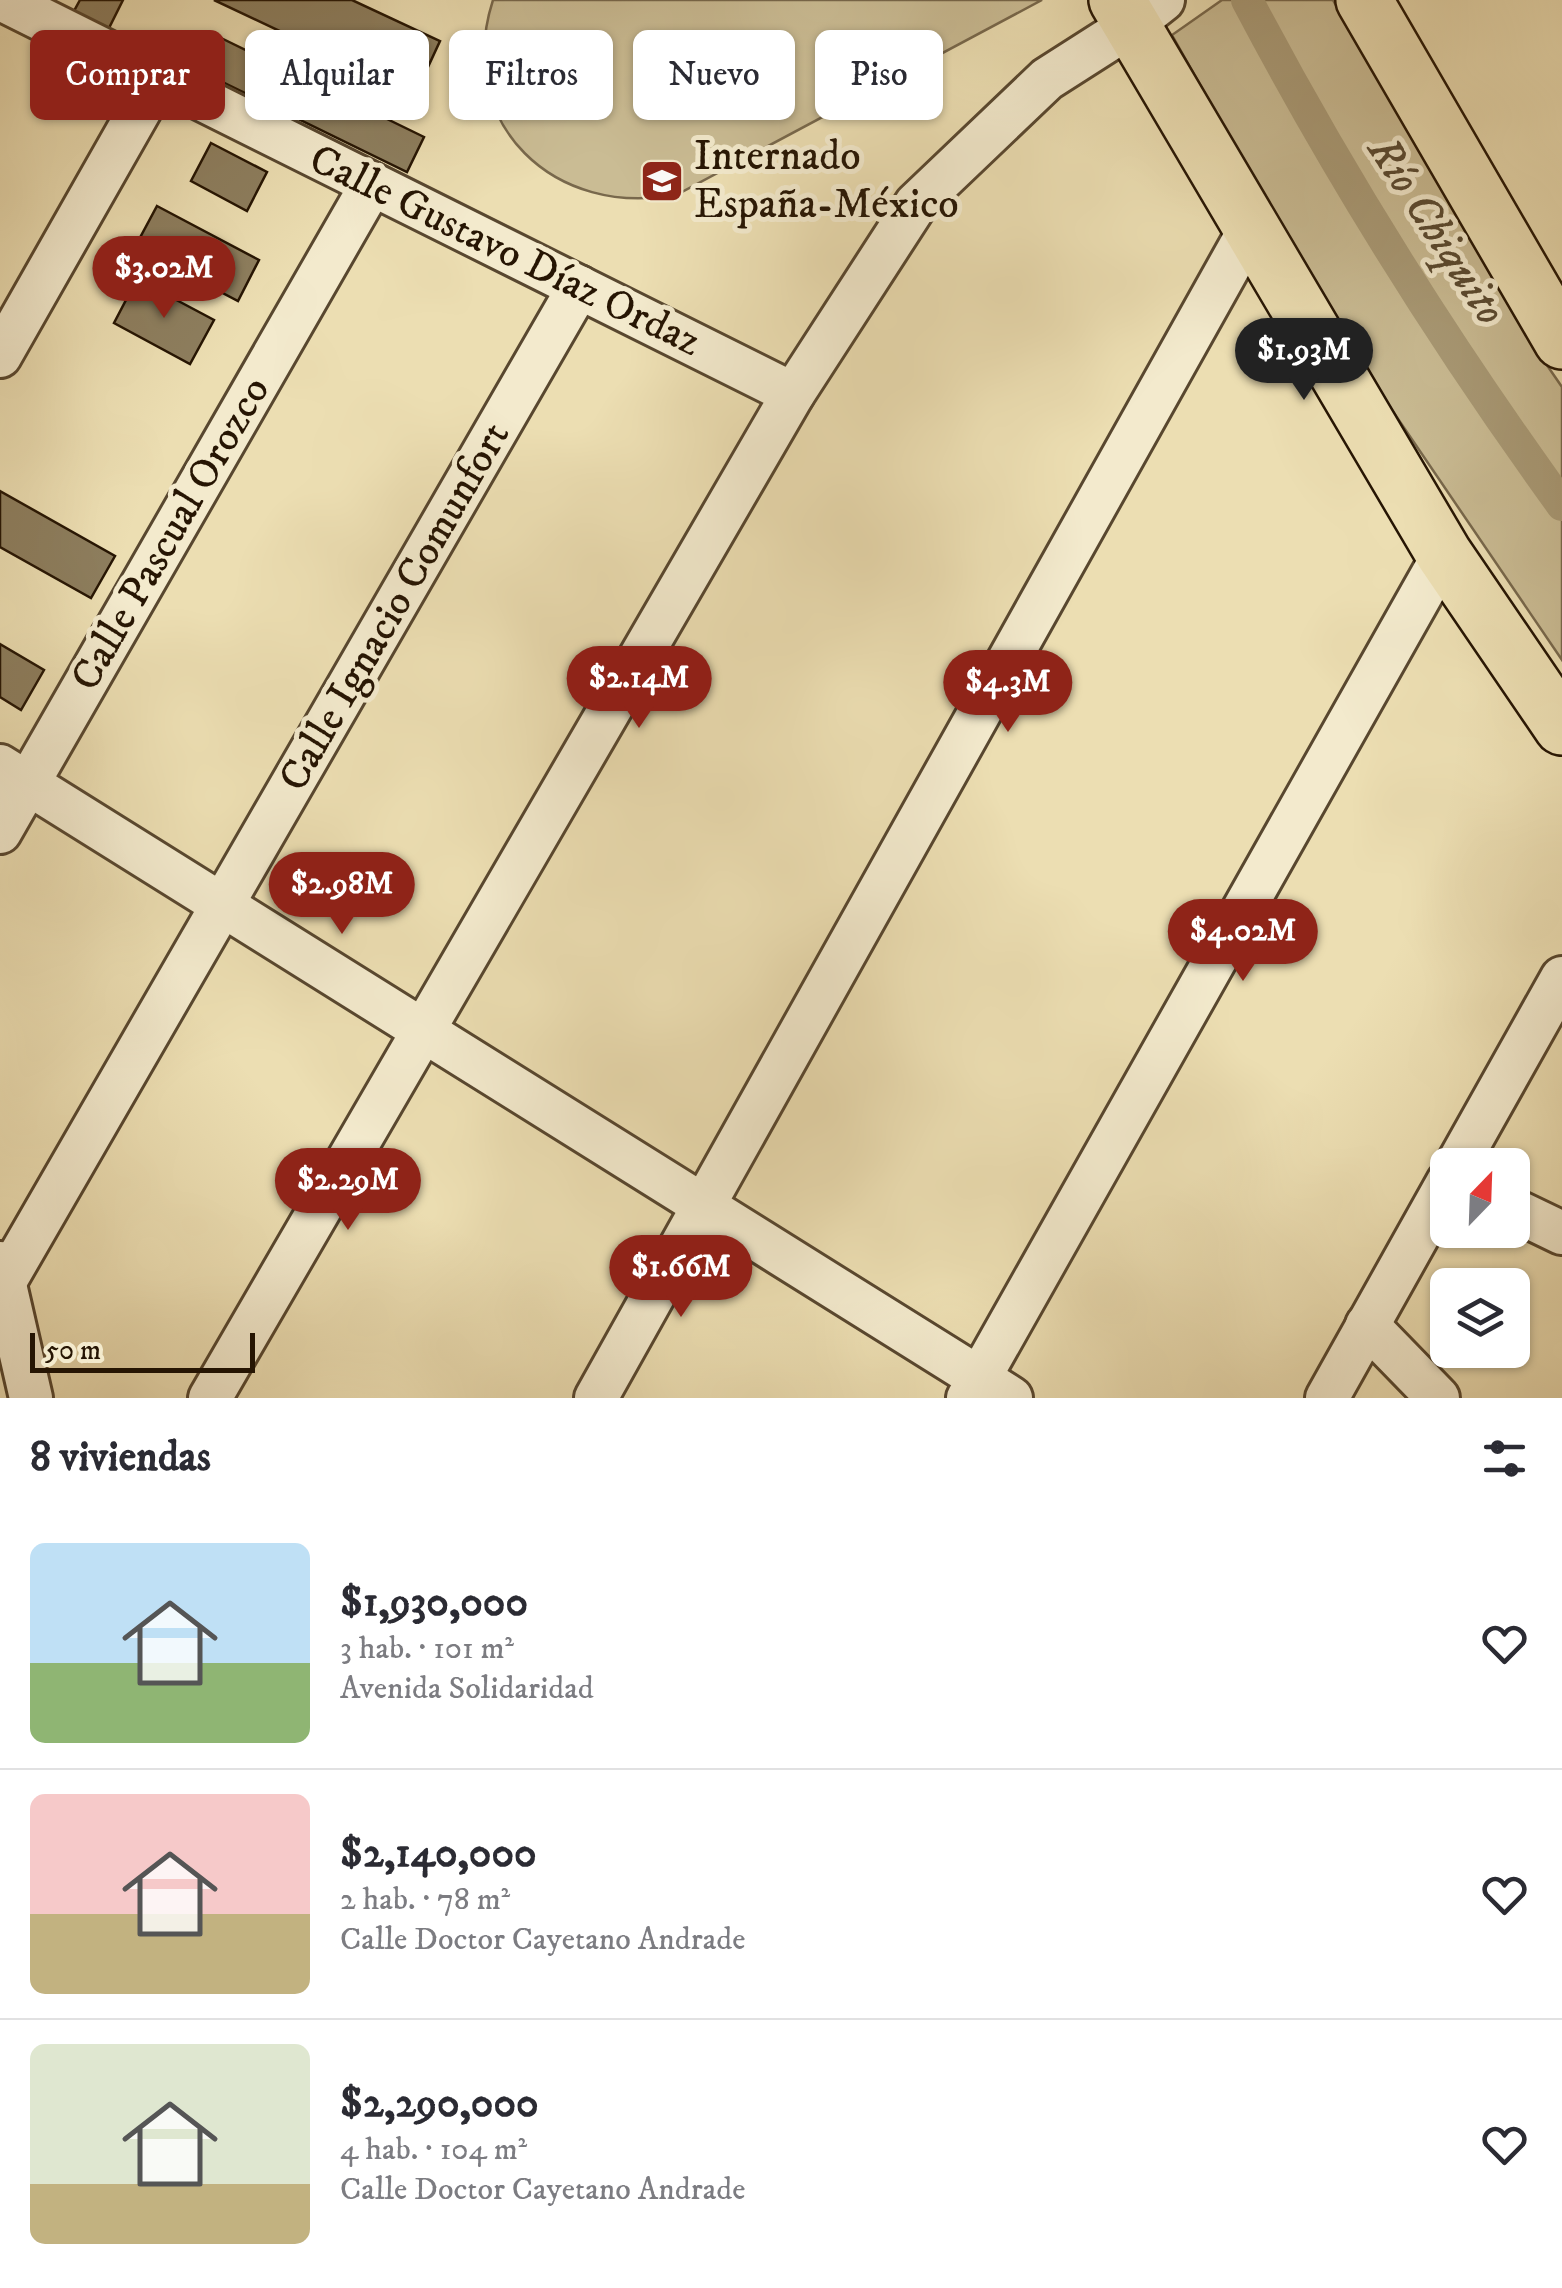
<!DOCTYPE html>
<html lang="es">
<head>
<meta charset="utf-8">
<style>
  body { margin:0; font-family:"IM FELL DW Pica",serif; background:#f2f2f3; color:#2b2b33; height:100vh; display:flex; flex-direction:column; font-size:38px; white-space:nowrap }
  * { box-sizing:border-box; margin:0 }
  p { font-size:32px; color:#7c7c81 }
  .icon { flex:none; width:55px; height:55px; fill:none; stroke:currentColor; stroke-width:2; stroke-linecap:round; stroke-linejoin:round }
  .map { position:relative; height:1398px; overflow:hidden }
  .drawer { display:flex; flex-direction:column; background:#fff; flex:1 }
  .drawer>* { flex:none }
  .hud { position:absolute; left:30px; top:30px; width:1000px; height:90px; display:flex; gap:20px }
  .needle { width:65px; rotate:23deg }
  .controls { position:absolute; left:1430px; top:1148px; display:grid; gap:20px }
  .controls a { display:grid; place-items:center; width:100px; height:100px; border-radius:15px; background:#fff; box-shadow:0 2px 8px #0004; font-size:50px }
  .scale { position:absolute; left:30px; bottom:25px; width:225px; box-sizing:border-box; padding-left:10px; border:5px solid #261503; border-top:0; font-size:28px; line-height:35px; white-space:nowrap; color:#261503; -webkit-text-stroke:8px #f3eacd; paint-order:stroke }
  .price { position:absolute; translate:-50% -85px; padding:0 22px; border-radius:35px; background:#8f2418; color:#fff; font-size:32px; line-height:65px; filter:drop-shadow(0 2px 5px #0008) }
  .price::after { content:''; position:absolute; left:50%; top:60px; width:30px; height:22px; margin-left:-15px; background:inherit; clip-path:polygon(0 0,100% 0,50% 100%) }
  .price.selected { background:#222; color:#fff }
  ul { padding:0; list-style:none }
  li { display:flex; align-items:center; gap:30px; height:250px; padding:0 30px }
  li+li { border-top:2px solid #e1e1e2 }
  li span { display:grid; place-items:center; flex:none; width:280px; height:200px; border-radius:15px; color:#555 }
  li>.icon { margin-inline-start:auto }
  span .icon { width:120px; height:120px; fill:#fffc; stroke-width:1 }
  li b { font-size:42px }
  h2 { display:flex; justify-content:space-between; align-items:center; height:120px; padding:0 30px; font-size:42px }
  .pill { padding:0 35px; border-radius:15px; background:#fff; box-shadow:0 2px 8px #0004; font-size:35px; line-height:90px }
  .pill.selected { background:#8f2418; color:#fff }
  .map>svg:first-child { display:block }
  .green { fill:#cabc94; stroke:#78684c; stroke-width:2.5 }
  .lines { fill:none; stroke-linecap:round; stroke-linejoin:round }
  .canal { stroke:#a99a76; stroke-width:32 }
  .building { fill:#8d7e5e; stroke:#261503; stroke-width:2.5 }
  .minor-casing { stroke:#58472f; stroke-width:48 }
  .major-casing { stroke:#261503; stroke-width:60 }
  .minor { stroke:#f3eacd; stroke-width:42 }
  .major { stroke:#ecdeb2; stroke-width:55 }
  .labels { text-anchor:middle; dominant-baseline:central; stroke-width:10; stroke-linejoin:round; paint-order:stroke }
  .poi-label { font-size:42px; fill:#261503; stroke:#f3eacd; text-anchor:start }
  .street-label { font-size:42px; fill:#261503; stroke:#f3eacd }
  .water-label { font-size:45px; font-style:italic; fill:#5a4a31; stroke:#f3eacd }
</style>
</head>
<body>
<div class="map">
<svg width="1562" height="1398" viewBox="0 0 1562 1398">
  <rect width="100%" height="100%" fill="#ecdeb2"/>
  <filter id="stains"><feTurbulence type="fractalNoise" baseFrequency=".002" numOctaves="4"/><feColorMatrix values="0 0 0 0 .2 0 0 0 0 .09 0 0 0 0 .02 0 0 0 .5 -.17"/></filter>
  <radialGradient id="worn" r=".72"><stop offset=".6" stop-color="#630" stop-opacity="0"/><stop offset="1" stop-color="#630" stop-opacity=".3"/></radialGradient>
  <g class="green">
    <path d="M493 0H1042L678 194C556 220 453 124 493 0Z"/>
    <polygon points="1222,0 1333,0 1531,342 1562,387 1562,660 1343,338 1172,35"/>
  </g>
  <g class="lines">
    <path class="canal" d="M1247 0C1339 175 1446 345 1562 505"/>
  </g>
  <g class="building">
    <polygon points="80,0 123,0 109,28 74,11"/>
    <polygon points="214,0 352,0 440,41 415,95"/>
    <polygon points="219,37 424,137 407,172 202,72"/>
    <polygon points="211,143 267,172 247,211 191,181"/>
    <polygon points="157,206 259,260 238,301 135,247"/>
    <polygon points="137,279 214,320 190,364 114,323"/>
    <polygon points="0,491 115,556 91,598 0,547"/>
    <polygon points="0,644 44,670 21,710 0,697"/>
  </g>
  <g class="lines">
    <g class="minor-casing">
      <g id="minor">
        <polyline points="3,0 793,394"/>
        <polyline points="0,356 158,78"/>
        <polyline points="0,766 1011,1398"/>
        <polyline points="0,832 372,184"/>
        <polyline points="1457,1165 1562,978"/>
        <polyline points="1512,1209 1562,1233"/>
        <polyline points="0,1263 31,1398"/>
        <polyline points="0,1290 579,287"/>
        <polyline points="1367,1325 1438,1398"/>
        <polyline points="210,1398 793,394 916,204 1047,79 1130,26 1163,0"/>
        <polyline points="596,1398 1250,229"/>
        <polyline points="968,1398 1444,554"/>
        <polyline points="1327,1398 1448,1182"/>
      </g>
    </g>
    <g class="major-casing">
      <g id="major">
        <polyline points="1117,0 1444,554 1562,727"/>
        <polyline points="1364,0 1562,341"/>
      </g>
    </g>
    <use href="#minor" class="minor"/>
    <use href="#major" class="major"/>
  </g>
  <defs>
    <g id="school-square" transform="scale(2.25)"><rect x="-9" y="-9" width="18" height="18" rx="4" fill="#8f2418" stroke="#f3eacd"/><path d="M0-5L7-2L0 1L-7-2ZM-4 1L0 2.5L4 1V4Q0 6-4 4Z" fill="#fff"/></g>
  </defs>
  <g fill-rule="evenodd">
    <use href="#school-square" x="662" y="181"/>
  </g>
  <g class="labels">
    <g class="poi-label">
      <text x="694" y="157">Internado<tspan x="694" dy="48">España-México</tspan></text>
    </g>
    <g class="street-label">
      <text transform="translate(505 251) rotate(26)">Calle Gustavo Díaz Ordaz</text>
      <text transform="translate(171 534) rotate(-60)">Calle Pascual Orozco</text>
      <text transform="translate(395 607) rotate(-60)">Calle Ignacio Comunfort</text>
    </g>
    <g class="water-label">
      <text transform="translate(1436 231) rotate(57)">Río Chiquito</text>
    </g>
  </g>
  <rect width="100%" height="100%" filter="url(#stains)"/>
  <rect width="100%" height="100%" fill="url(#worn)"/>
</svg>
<div class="controls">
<a><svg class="needle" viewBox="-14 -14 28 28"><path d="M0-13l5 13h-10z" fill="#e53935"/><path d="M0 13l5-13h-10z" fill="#7c7c81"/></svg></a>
<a><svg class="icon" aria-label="layers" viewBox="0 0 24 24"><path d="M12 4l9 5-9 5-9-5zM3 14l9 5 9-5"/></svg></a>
</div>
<div class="scale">50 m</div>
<b class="price" style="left:164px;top:321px">$3.02M</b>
<b class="price selected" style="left:1304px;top:403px">$1.93M</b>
<b class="price" style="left:639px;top:731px">$2.14M</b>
<b class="price" style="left:1008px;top:735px">$4.3M</b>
<b class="price" style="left:342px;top:937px">$2.98M</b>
<b class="price" style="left:1243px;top:984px">$4.02M</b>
<b class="price" style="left:348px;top:1233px">$2.29M</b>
<b class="price" style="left:681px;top:1320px">$1.66M</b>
<div class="hud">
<a class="pill selected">Comprar</a>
<a class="pill">Alquilar</a>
<a class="pill">Filtros</a>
<a class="pill">Nuevo</a>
<a class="pill">Piso</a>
</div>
</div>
<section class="drawer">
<h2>8 viviendas<svg class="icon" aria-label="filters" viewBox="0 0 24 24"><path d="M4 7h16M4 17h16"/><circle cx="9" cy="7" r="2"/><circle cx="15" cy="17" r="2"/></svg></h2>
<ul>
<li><span style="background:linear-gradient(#bfe0f5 60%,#8fb573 0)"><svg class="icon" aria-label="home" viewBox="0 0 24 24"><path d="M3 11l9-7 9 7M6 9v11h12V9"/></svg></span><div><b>$1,930,000</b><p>3 hab. · 101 m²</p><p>Avenida Solidaridad</p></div><svg class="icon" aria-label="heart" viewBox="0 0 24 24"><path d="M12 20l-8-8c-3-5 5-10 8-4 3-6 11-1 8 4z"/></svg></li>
<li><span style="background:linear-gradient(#f6c9c9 60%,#c2b280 0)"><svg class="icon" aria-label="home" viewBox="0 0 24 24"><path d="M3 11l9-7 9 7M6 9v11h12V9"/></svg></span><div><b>$2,140,000</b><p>2 hab. · 78 m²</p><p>Calle Doctor Cayetano Andrade</p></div><svg class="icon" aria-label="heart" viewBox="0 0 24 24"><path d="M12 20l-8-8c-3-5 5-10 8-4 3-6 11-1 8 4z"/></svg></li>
<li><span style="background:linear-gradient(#dfe7d0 70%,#c2b280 0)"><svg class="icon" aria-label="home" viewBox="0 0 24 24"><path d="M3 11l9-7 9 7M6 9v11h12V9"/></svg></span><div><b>$2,290,000</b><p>4 hab. · 104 m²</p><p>Calle Doctor Cayetano Andrade</p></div><svg class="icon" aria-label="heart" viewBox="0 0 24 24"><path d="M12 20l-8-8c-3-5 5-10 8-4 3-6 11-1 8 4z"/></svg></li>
</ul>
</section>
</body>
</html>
